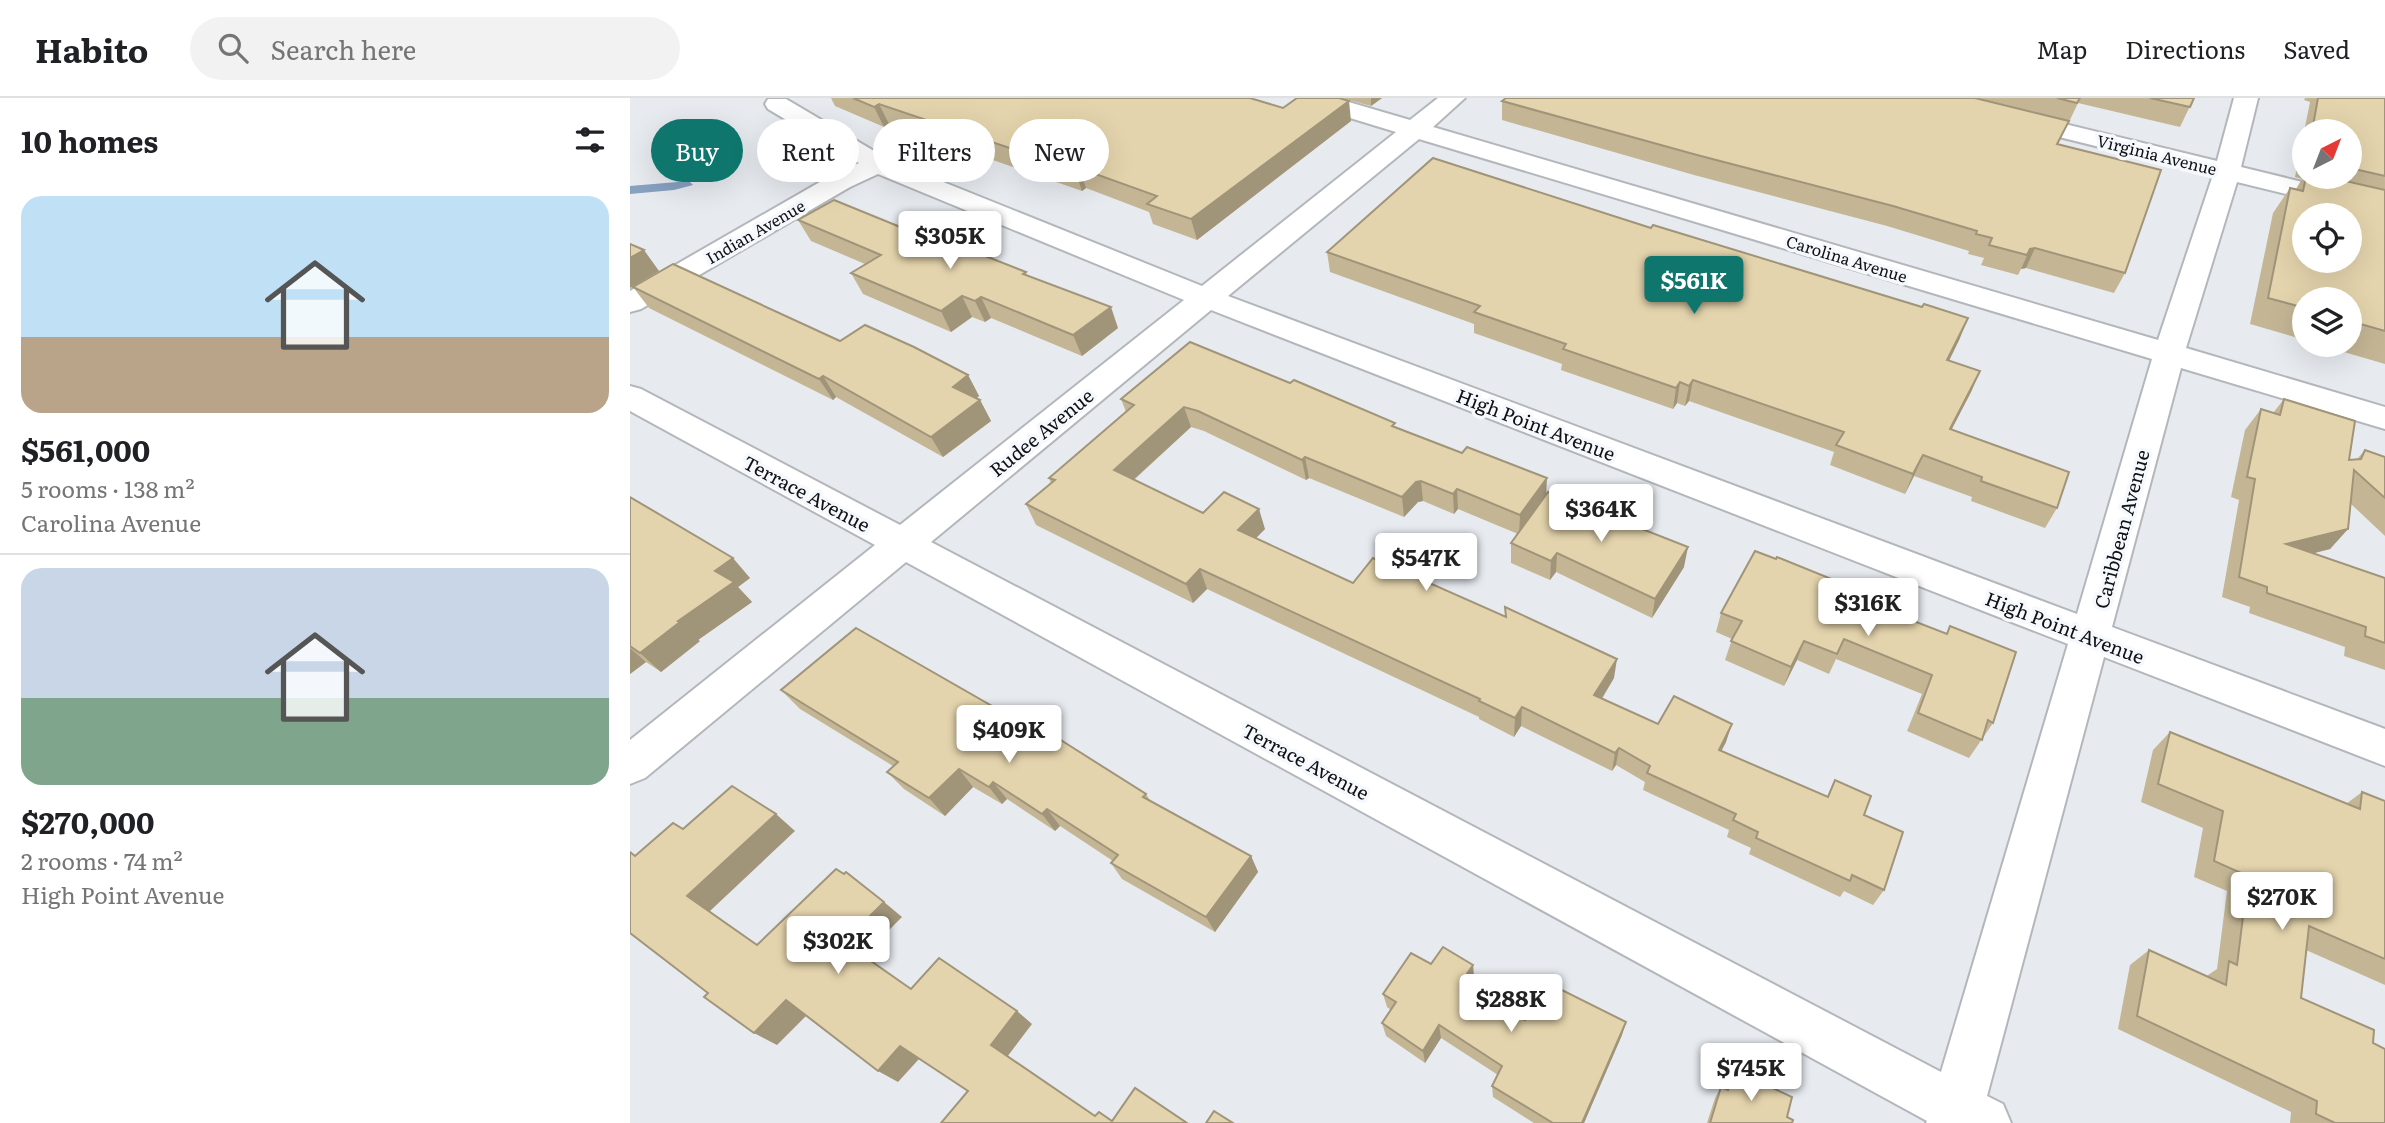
<!DOCTYPE html>
<html lang="en">
<head>
<meta charset="utf-8">
<style>
  body { margin:0; font-family:Literata,serif; background:#f2f2f2; color:#202124; height:100vh; display:flex; flex-direction:column; font-size:26px; white-space:nowrap }
  * { box-sizing:border-box; margin:0 }
  p { font-size:23px; color:#757577 }
  .icon { flex:none; width:38px; height:38px; fill:none; stroke:currentColor; stroke-width:2; stroke-linecap:round; stroke-linejoin:round }
  .map { position:relative; flex:1; overflow:hidden }
  .sheet { display:flex; flex-direction:column; background:#fff; width:630px }
  .sheet>* { flex:none }
  .hud { position:absolute; left:21px; top:21px; width:665px; height:63px; display:flex; gap:14px }
  .needle { width:46px; rotate:42deg }
  .tools { position:absolute; left:1662px; top:21px; display:grid; gap:14px }
  .tools a { display:grid; place-items:center; width:70px; height:70px; border-radius:50%; background:#fff; box-shadow:0 7px 28px #0002; font-size:35px }
  .price { position:absolute; translate:-50% -60px; padding:0 16px; border-radius:7px; background:#fff; color:#222; font-size:23px; line-height:46px; filter:drop-shadow(0 2px 4px #0008) }
  .price::after { content:''; position:absolute; left:50%; top:42px; width:21px; height:16px; margin-left:-10px; background:inherit; clip-path:polygon(0 0,100% 0,50% 100%) }
  .price.selected { background:#0f766e; color:#fff }
  ul { padding:0; list-style:none }
  li { display:grid; align-content:center; gap:14px; height:371px; padding:0 21px }
  li+li { border-top:2px solid #e0e0e0 }
  li span { display:grid; place-items:center; height:217px; border-radius:21px; color:#555 }
  li>.icon { margin-inline-start:auto }
  span .icon { width:126px; height:126px; fill:#fffc; stroke-width:1 }
  li b { font-size:30px }
  h2 { display:flex; justify-content:space-between; align-items:center; height:84px; padding:0 21px; font-size:30px }
  .pill { padding:0 24px; border-radius:32px; background:#fff; box-shadow:0 7px 28px #0002; font-size:24px; line-height:63px }
  .pill.selected { background:#0f766e; color:#fff }
  header { display:flex; align-items:center; gap:42px; box-sizing:border-box; height:98px; padding:0 35px; background:#fff; border-bottom:2px solid #e0e0e0 }
  header strong { font-size:33px }
  nav { display:flex; gap:38px; margin-inline-start:auto; font-size:24px }
  .search { width:490px; height:63px; background:#f2f2f2; display:flex; align-items:center; gap:18px; box-sizing:border-box; padding:0 24px; border-radius:38px; color:#757577; font-size:26px }
  main { display:flex; flex:1; min-height:0 }
  .map>svg:first-child { display:block }
  .water { fill:#87a1c0 }
  .lines { fill:none; stroke-linecap:round; stroke-linejoin:round }
  .minor-casing { stroke:#b3b7bc; stroke-width:4 }
  .minor { fill:#fff; fill-rule:evenodd }
  .wall { fill:#c4b695; fill-rule:evenodd }
  .shaded-wall { fill:#a09479 }
  .building { fill:#e4d4ad; stroke:#a09479; stroke-width:2; fill-rule:evenodd }
  .labels { text-anchor:middle; dominant-baseline:central; stroke-width:7; stroke-linejoin:round; paint-order:stroke }
  .far-street-label { font-size:16px; fill:#0f1011; stroke:#f5f9fe }
  .street-label { font-size:19px; fill:#0f1011; stroke:#f5f9fe }
</style>
</head>
<body>
<header>
<strong>Habito</strong>
<div class="search"><svg class="icon" aria-label="search" viewBox="0 0 24 24"><circle cx="10" cy="10" r="6"/><path d="M15 15l6 6"/></svg>Search here</div>
<nav><a>Map</a><a>Directions</a><a>Saved</a></nav>
</header>
<main>
<section class="sheet">
<h2>10 homes<svg class="icon" aria-label="filters" viewBox="0 0 24 24"><path d="M4 7h16M4 17h16"/><circle cx="9" cy="7" r="2"/><circle cx="15" cy="17" r="2"/></svg></h2>
<ul>
<li><span style="background:linear-gradient(#bfe0f5 65%,#b9a48a 0)"><svg class="icon" aria-label="home" viewBox="0 0 24 24"><path d="M3 11l9-7 9 7M6 9v11h12V9"/></svg></span><div><b>$561,000</b><p>5 rooms · 138 m²</p><p>Carolina Avenue</p></div></li>
<li><span style="background:linear-gradient(#c9d6e8 60%,#7fa58c 0)"><svg class="icon" aria-label="home" viewBox="0 0 24 24"><path d="M3 11l9-7 9 7M6 9v11h12V9"/></svg></span><div><b>$270,000</b><p>2 rooms · 74 m²</p><p>High Point Avenue</p></div></li>
</ul>
</section>
<div class="map">
<svg width="1755" height="1025" viewBox="0 0 1755 1025">
  <rect width="100%" height="100%" fill="#e7ebf0"/>
  <polygon class="water" points="59,83 63,87 44,92 0,96 0,88"/>
  <g class="lines">
    <g class="minor-casing">
      <path id="minor" d="M667 0H705L780 22 808 0H835L803 29 1528 242 1583 77 1291 5 1287 0H1328L1587 63 1604 0H1628L1611 69 1755 104V120L1607 84 1556 250 1755 309V331L1551 270 1482 529 1755 631V668L1474 559 1357 998 1373 1006 1381 1025H1296L1297 1023 276 464 15 680 0 686V642L245 447 0 313V288L11 291 270 427 554 202 248 76 220 89 11 211 0 214V193L202 77 229 65 138 11 135 6 138 1H156L261 63 572 188 766 34 671 5ZM789 41 1522 261 1447 516 598 198ZM581 212 1438 546 1311 974 301 444Z"/>
    </g>
    <use href="#minor" class="minor"/>
  </g>
  <g class="wall">
    <polygon points="201,0 620,0 653,10 721,23 567,142 523,126 519,114 456,90 452,93 259,26 254,29 205,8"/>
    <polygon points="712,0 752,0 741,8"/>
    <polygon points="876,0 1564,0 1550,29 1448,5 1439,24 1438,24 1428,47 1495,175 1484,195 1396,170 1391,171 1388,177 1351,167 1354,160 1338,156 1339,153 1257,128 1064,77 872,22 872,3"/>
    <path d="M1675 0H1755V266L1690 247H1720V201H1675V242L1620 226 1643 115 1660 90 1666 91 1672 81 1665 79 1680 4 1674 2ZM1675 33H1720V79H1675Z"/>
    <polygon points="168,122 285,135 396,174 397,178 488,230 452,258 361,220 355,224 342,219 321,234 233,196 221,175 235,166 181,143"/>
    <polygon points="697,154 1330,240 1319,263 1350,273 1341,294 1321,332 1427,410 1415,430 1341,403 1342,399 1284,378 1275,396 1200,367 1204,354 1059,303 1055,308 1047,305 1043,311 931,272 932,266 844,235 844,226 700,174"/>
    <polygon points="3,189 338,277 349,298 347,300 350,302 361,323 313,359 206,299 203,302 19,210"/>
    <polygon points="491,301 765,329 916,395 1054,469 1022,520 926,474 920,482 881,465 881,445 888,436 828,411 824,416 793,403 788,404 774,419 679,380 676,382 574,333 561,329 504,382 573,415 635,431 626,440 723,485 875,519 875,509 984,580 972,601 1028,626 1096,644 1091,653 1197,699 1205,682 1234,717 1254,792 1243,807 1214,793 1210,799 1119,756 1121,750 1097,739 1099,732 1013,692 1015,684 986,667 982,673 891,628 884,639 849,621 849,619 577,491 563,505 406,427 396,406 421,385 419,380 496,314"/>
    <polygon points="1654,301 1719,362 1727,361 1735,352 1755,359 1755,438 1721,406 1718,431 1700,451 1683,455 1755,480 1755,572 1714,558 1715,549 1619,515 1620,509 1592,499 1609,402 1601,399 1615,332 1631,311 1643,315"/>
    <polygon points="0,399 120,480 108,489 122,504 68,542 70,543 31,574 16,564 0,576"/>
    <polygon points="1232,503 1316,536 1320,528 1363,625 1339,660 1277,633 1292,596 1206,561 1199,576 1167,562 1154,588 1095,562 1102,541 1086,534 1091,515"/>
    <polygon points="151,592 516,696 521,704 621,758 628,774 585,834 492,781 481,765 483,763 430,728 425,733 377,701 372,706 343,689 315,718 274,691 257,674 263,668 170,611"/>
    <polygon points="1540,634 1716,706 1732,694 1755,703 1755,887 1676,852 1671,900 1743,945 1755,1025 1660,1025 1661,1014 1488,931 1500,867 1519,852 1577,879 1578,877 1587,871 1597,793 1564,779 1573,730 1511,704 1523,652"/>
    <polygon points="801,866 843,867 844,881 839,888 895,922 992,937 954,1025 904,1025 863,999 862,988 868,977 811,940 795,965 756,938 752,925 761,912 757,909 753,896"/>
    <polygon points="1104,972 1157,1019 1162,1025 1077,1025 1085,1000 1091,989 1095,991 1097,983"/>
  </g>
  <g class="shaded-wall">
    <polygon points="741,0 752,0 741,8"/>
    <polygon points="719,3 721,23 567,142 561,121"/>
    <polygon points="249,6 259,26 254,29 244,9"/>
    <polygon points="449,70 456,90 452,93 445,72"/>
    <polygon points="1405,150 1396,170 1391,171 1400,151"/>
    <polygon points="14,152 29,173 0,190 0,160"/>
    <polygon points="332,198 342,219 321,234 311,213"/>
    <polygon points="351,199 361,220 355,224 345,203"/>
    <polygon points="481,209 488,230 452,258 443,237"/>
    <polygon points="1338,220 1330,240 1309,283 1317,262"/>
    <polygon points="1350,273 1341,294 1311,352 1320,331"/>
    <polygon points="338,277 349,298 334,310 323,289"/>
    <polygon points="193,278 206,299 203,302 189,281"/>
    <polygon points="1063,282 1059,303 1055,308 1059,288"/>
    <polygon points="1050,284 1047,305 1043,311 1046,290"/>
    <polygon points="350,302 361,323 313,359 301,339"/>
    <polygon points="554,309 561,329 492,392 484,372"/>
    <polygon points="1293,357 1284,378 1275,396 1283,376"/>
    <polygon points="675,359 679,380 676,382 672,362"/>
    <polygon points="917,380 916,401 889,437 890,417"/>
    <polygon points="791,383 793,403 788,404 774,419 772,399 786,384"/>
    <polygon points="827,391 828,411 824,416 823,396"/>
    <polygon points="629,411 635,431 614,452 608,432"/>
    <polygon points="1718,431 1700,451 1639,467 1656,446"/>
    <polygon points="1058,449 1054,469 1022,520 1025,501"/>
    <polygon points="927,455 926,474 920,482 921,463"/>
    <polygon points="103,460 120,480 108,489 122,504 68,542 70,543 31,574 10,555 48,523 85,473"/>
    <polygon points="570,471 577,491 563,505 556,486"/>
    <polygon points="1174,543 1167,562 1154,588 1161,569"/>
    <polygon points="0,550 16,564 0,576"/>
    <polygon points="987,561 984,580 962,616 964,597"/>
    <polygon points="892,609 891,628 884,639 885,620"/>
    <polygon points="1102,626 1096,644 1083,669 1089,652"/>
    <polygon points="989,650 986,667 982,673 985,655"/>
    <polygon points="329,671 343,689 315,718 299,700"/>
    <polygon points="363,684 377,701 372,706 359,689"/>
    <polygon points="417,711 430,728 425,733 412,716"/>
    <polygon points="146,716 165,733 80,813 149,862 57,798"/>
    <polygon points="621,758 628,774 585,834 576,819"/>
    <polygon points="254,804 272,819 233,858 214,844"/>
    <polygon points="843,867 844,881 833,897 832,883"/>
    <polygon points="156,902 178,916 147,947 124,935"/>
    <polygon points="387,913 402,926 377,959 361,947"/>
    <polygon points="996,924 992,937 954,1025 952,1025"/>
    <polygon points="809,927 811,940 795,965 793,953"/>
    <polygon points="270,948 289,961 268,984 248,973"/>
  </g>
  <g class="building">
    <polygon points="223,0 620,0 653,10 667,0 709,0 719,3 561,121 517,106 527,98 449,70 445,72 249,6 244,9"/>
    <polygon points="876,0 1345,0 1439,23 1427,46 1531,72 1495,175 1405,150 1400,151 1397,157 1359,147 1362,140 1346,136 1347,133 1263,108 1067,57 872,3"/>
    <polygon points="1427,0 1450,0 1447,5"/>
    <polygon points="1520,0 1564,0 1560,9"/>
    <polygon points="1688,0 1755,0 1755,78 1720,70 1720,33 1682,33"/>
    <polygon points="803,60 1021,130 1023,127 1292,209 1294,206 1338,220 1317,262 1350,273 1320,331 1439,374 1427,410 1351,383 1352,379 1293,357 1283,376 1206,347 1214,334 1063,282 1059,288 1050,284 1046,290 933,251 936,246 844,214 850,208 697,154"/>
    <path d="M1676 79H1698L1755 92V233L1720 223V201H1675V210L1638 200 1660 90 1673 93ZM1675 117H1720V163H1675Z"/>
    <polygon points="204,102 285,135 289,132 396,174 393,176 481,209 443,237 351,199 345,203 332,198 311,213 221,175 251,157 168,122"/>
    <polygon points="0,146 14,152 0,160"/>
    <polygon points="43,166 210,243 235,227 284,249 338,277 323,289 350,302 301,339 193,278 189,281 3,189"/>
    <polygon points="560,244 660,285 664,282 765,325 762,328 832,355 837,349 917,380 890,417 827,391 823,396 791,383 786,384 772,399 675,359 672,362 568,313 554,309 484,372 573,415 594,394 629,411 608,432 723,485 743,460 876,519 875,509 987,561 964,597 1028,626 1044,598 1102,626 1089,652 1198,699 1205,682 1241,698 1234,717 1273,734 1254,792 1222,777 1220,783 1126,740 1128,734 1103,722 1106,716 1017,675 1020,668 989,650 985,655 892,609 885,620 849,603 850,601 570,471 556,486 396,406 425,382 419,380 504,307 491,301"/>
    <polygon points="1654,301 1725,323 1719,362 1731,361 1735,352 1755,359 1755,400 1724,372 1718,431 1656,446 1755,480 1755,545 1735,538 1736,529 1637,495 1637,489 1609,479 1625,381 1617,379 1631,311 1650,317"/>
    <polygon points="918,394 1058,449 1025,501 927,455 921,463 881,445"/>
    <polygon points="0,399 103,460 85,473 104,484 48,523 50,524 10,555 0,548"/>
    <polygon points="1125,453 1146,461 1147,459 1236,495 1232,503 1317,536 1320,528 1386,554 1363,625 1358,622 1352,642 1288,615 1302,577 1214,541 1207,556 1174,543 1161,569 1101,543 1112,523 1091,515"/>
    <polygon points="226,530 423,643 426,639 516,696 513,699 621,758 576,819 481,765 488,757 417,711 412,716 363,684 359,689 329,671 299,700 257,674 268,664 151,592"/>
    <polygon points="1540,634 1730,711 1732,694 1755,703 1755,861 1679,828 1671,900 1744,932 1743,945 1755,951 1755,1025 1705,1025 1686,1016 1687,1003 1507,918 1519,852 1596,887 1599,863 1607,867 1618,778 1584,763 1593,713 1528,686"/>
    <polygon points="102,688 146,716 57,798 127,847 206,771 214,776 216,774 254,804 214,844 281,891 309,860 387,913 361,947 465,1018 469,1014 482,1023 505,990 557,1025 311,1025 338,993 270,948 248,973 156,902 124,935 74,899 78,895 0,835 0,754 5,758 43,725 53,731"/>
    <polygon points="813,849 843,867 832,883 895,922 914,883 996,924 952,1025 923,1025 862,988 872,968 809,927 793,953 752,925 766,904 753,896 781,855 801,866"/>
    <polygon points="1104,972 1162,999 1157,1019 1163,1022 1162,1025 1080,1025 1091,989 1098,992"/>
    <polygon points="584,1013 603,1025 576,1025"/>
  </g>
  <g class="labels">
    <g class="far-street-label">
      <text transform="translate(1527 56) rotate(14)">Virginia Avenue</text>
      <text transform="translate(125 133) rotate(-30)">Indian Avenue</text>
      <text transform="translate(1217 160) rotate(17)">Carolina Avenue</text>
    </g>
    <g class="street-label">
      <text transform="translate(906 326) rotate(21)">High Point Avenue</text>
      <text transform="translate(411 334) rotate(-39)">Rudee Avenue</text>
      <text transform="translate(177 395) rotate(28)">Terrace Avenue</text>
      <text transform="translate(1491 431) rotate(-75)">Caribbean Avenue</text>
      <text transform="translate(1435 529) rotate(21)">High Point Avenue</text>
      <text transform="translate(676 663) rotate(28)">Terrace Avenue</text>
    </g>
  </g>
</svg>
<div class="tools">
<a><svg class="needle" viewBox="-14 -14 28 28"><path d="M0-13l5 13h-10z" fill="#e53935"/><path d="M0 13l5-13h-10z" fill="#757577"/></svg></a>
<a><svg class="icon" aria-label="locate" viewBox="0 0 24 24"><circle cx="12" cy="12" r="6"/><path d="M12 2v4M12 18v4M2 12h4M18 12h4"/></svg></a>
<a><svg class="icon" aria-label="layers" viewBox="0 0 24 24"><path d="M12 4l9 5-9 5-9-5zM3 14l9 5 9-5"/></svg></a>
</div>
<b class="price" style="left:320px;top:173px">$305K</b>
<b class="price selected" style="left:1064px;top:218px">$561K</b>
<b class="price" style="left:971px;top:446px">$364K</b>
<b class="price" style="left:796px;top:495px">$547K</b>
<b class="price" style="left:1238px;top:540px">$316K</b>
<b class="price" style="left:379px;top:667px">$409K</b>
<b class="price" style="left:1652px;top:834px">$270K</b>
<b class="price" style="left:208px;top:878px">$302K</b>
<b class="price" style="left:881px;top:936px">$288K</b>
<b class="price" style="left:1121px;top:1005px">$745K</b>
<div class="hud">
<a class="pill selected">Buy</a>
<a class="pill">Rent</a>
<a class="pill">Filters</a>
<a class="pill">New</a>
</div>
</div>
</main>
</body>
</html>
